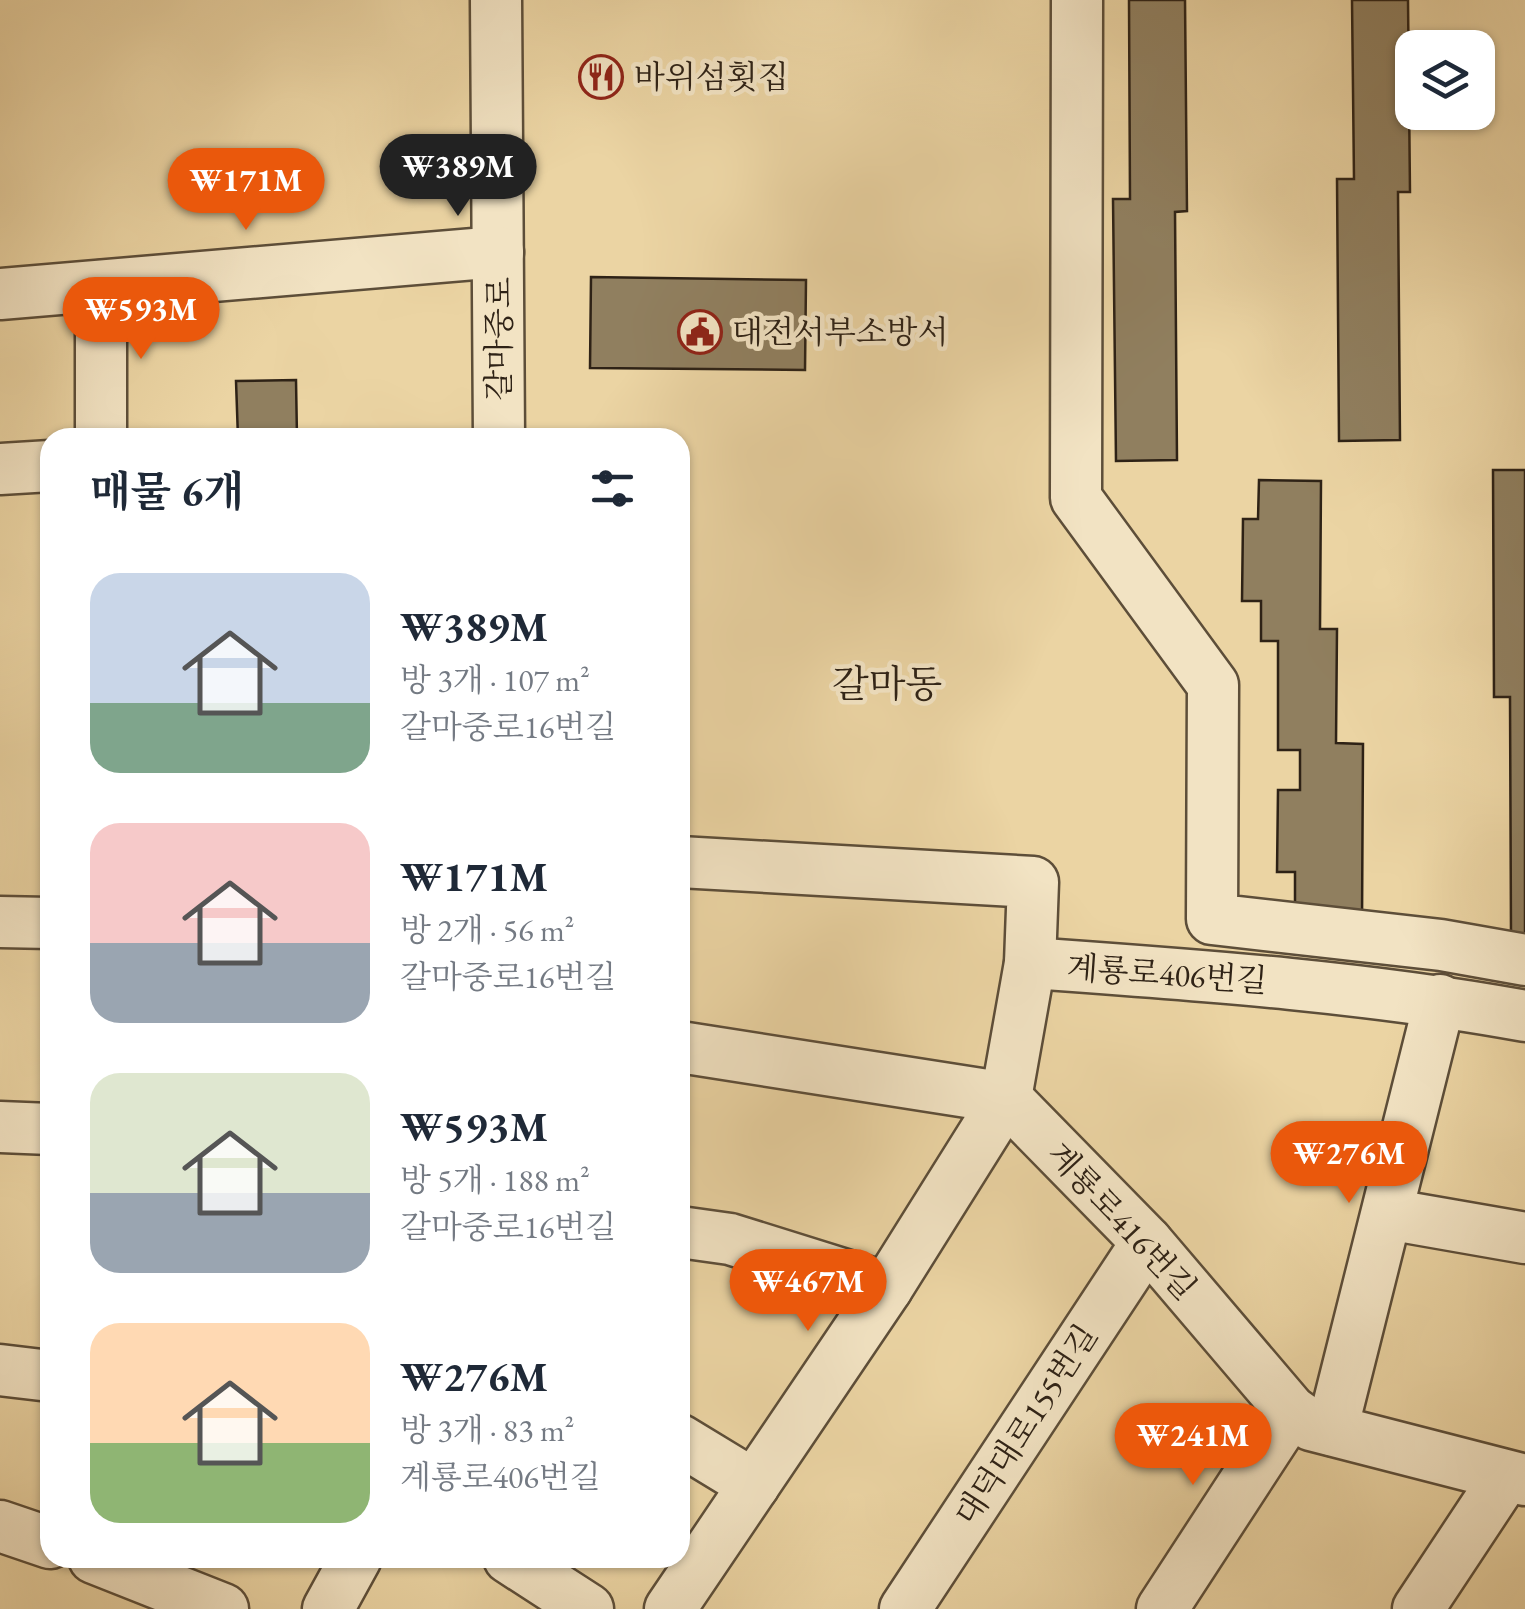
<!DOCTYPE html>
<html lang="ko">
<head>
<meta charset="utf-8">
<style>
  body { margin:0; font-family:"EB Garamond","Noto Serif KR",serif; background:#f2f2f3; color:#1f2937; height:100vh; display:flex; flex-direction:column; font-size:38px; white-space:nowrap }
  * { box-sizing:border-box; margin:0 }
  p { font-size:32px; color:#747a83 }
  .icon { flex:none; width:55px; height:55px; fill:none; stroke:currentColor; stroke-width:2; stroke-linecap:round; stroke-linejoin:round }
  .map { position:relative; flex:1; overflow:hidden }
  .sheet { position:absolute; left:40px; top:428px; width:650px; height:1140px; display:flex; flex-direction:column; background:#fff; border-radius:30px; box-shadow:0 2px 8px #0004 }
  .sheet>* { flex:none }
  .fabs { position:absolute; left:1395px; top:30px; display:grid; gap:20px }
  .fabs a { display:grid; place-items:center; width:100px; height:100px; border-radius:20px; background:#fff; box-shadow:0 2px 8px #0004; font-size:50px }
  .price { position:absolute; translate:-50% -85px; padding:0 22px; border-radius:35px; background:#ea580c; color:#fff; font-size:32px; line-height:65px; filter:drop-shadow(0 2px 5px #0008) }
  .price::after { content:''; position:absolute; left:50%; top:60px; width:30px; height:22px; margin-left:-15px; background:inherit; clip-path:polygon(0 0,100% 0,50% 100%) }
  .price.selected { background:#222; color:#fff }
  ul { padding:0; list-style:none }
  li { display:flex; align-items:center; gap:30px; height:250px; padding:0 50px }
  li span { display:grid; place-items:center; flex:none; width:280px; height:200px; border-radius:30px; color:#555 }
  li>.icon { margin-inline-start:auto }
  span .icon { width:120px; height:120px; fill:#fffc; stroke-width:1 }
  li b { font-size:42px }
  h2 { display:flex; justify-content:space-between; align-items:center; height:120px; padding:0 50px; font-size:42px }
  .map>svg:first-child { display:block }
  .building { fill:#907f5f; stroke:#2e2216; stroke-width:2.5 }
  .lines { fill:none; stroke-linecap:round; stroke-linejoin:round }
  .minor-casing { stroke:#5d4e39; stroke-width:55 }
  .minor { stroke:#f2e3c3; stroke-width:50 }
  .labels { text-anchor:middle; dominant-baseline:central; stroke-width:9; stroke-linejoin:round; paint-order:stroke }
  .poi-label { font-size:32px; fill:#2e2216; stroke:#f2e3c3; text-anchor:start }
  .street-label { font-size:32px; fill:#2e2216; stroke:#f2e3c3 }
  .quarter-label { font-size:38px; fill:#2e2216; stroke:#f2e3c3 }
</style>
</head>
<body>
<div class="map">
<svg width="1525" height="1609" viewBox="0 0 1525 1609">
  <rect width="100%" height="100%" fill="#ebd4a3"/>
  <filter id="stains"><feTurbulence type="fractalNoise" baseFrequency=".002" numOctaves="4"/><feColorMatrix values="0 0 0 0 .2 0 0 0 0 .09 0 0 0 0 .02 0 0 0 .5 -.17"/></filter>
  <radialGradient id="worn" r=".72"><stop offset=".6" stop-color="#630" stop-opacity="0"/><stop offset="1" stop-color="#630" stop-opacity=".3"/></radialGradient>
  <g class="building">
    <polygon points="1129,0 1185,0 1187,211 1175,212 1177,460 1116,461 1113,199 1130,199"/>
    <polygon points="1352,0 1408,0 1410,192 1398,192 1400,440 1339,441 1337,179 1354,179"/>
    <polygon points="591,277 806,280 805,370 590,368"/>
    <polygon points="296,380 297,438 238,438 236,381"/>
    <polygon points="1493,470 1525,470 1525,934 1511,935 1510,697 1494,697"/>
    <polygon points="1259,480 1321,481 1320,629 1337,629 1336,743 1363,744 1362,922 1295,922 1295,872 1277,872 1278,790 1300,790 1300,750 1278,750 1278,641 1261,641 1261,601 1242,601 1243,519 1258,519"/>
  </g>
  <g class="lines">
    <g class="minor-casing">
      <g id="minor">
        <polyline points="496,0 499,438"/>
        <polyline points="1077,0 1076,498 1213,685 1212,919 1441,945 1525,960"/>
        <polyline points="101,286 101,438"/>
        <polyline points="0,294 498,252"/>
        <polyline points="0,469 50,466"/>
        <polyline points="0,922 50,923"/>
        <path d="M1030 963C1196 975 1361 986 1525 1016"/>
        <polyline points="680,1047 1006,1098 1147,1242 1291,1411 1311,1425 1525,1480"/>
        <polyline points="0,1127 50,1129"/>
        <polyline points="1388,1214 1525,1238"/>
        <polyline points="680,1232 730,1239 887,1288"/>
        <polyline points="0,1370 50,1376"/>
        <polyline points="1332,1430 1440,1000"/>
        <polyline points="680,1440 754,1485"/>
        <polyline points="0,1526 50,1543"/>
        <polyline points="94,1558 223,1609"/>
        <polyline points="509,1558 588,1609"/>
        <polyline points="328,1609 356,1558"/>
        <polyline points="670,1609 887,1288 1006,1098 1030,963 1033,882 680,862"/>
        <polyline points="905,1609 1147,1242"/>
        <polyline points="1162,1609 1291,1411"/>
        <polyline points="1418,1609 1506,1476"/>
      </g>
    </g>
    <use href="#minor" class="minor"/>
  </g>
  <defs>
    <g id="restaurant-ring" transform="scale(2.25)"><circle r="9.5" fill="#f2e3c3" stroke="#8f2418" stroke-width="1.5"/><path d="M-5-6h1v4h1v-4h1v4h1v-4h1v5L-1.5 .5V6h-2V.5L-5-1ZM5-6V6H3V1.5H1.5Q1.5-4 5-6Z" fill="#8f2418"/></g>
    <g id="civic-ring" transform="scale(2.25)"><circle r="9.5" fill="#f2e3c3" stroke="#8f2418" stroke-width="1.5"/><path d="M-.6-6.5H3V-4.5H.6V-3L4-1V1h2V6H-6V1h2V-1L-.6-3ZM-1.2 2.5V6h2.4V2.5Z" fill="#8f2418"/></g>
  </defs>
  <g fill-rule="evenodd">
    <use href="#restaurant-ring" x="601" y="77"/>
    <use href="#civic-ring" x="700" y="332"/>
  </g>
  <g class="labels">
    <g class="poi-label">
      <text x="634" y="77">바위섬횟집</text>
      <text x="732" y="332">대전서부소방서</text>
    </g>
    <g class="street-label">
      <text transform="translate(499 339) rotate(-90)">갈마중로</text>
      <text transform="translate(1167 974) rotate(4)">계룡로406번길</text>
      <text transform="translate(1122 1221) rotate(47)">계룡로416번길</text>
      <text transform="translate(1026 1425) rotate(-57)">대덕대로155번길</text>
    </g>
    <g class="quarter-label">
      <text x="887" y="683">갈마동</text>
    </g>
  </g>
  <rect width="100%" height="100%" filter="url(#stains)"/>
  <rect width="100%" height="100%" fill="url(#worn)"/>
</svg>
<div class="fabs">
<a><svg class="icon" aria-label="layers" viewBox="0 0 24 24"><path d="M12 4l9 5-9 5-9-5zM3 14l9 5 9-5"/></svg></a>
</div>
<b class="price selected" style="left:458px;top:219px">₩389M</b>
<b class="price" style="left:246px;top:233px">₩171M</b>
<b class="price" style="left:141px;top:362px">₩593M</b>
<b class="price" style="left:1349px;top:1206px">₩276M</b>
<b class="price" style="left:808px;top:1334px">₩467M</b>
<b class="price" style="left:1193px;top:1488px">₩241M</b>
<section class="sheet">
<h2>매물 6개<svg class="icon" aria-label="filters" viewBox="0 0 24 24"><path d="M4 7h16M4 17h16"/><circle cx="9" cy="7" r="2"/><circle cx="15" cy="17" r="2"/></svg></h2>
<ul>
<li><span style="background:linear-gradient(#c9d6e8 65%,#7fa58c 0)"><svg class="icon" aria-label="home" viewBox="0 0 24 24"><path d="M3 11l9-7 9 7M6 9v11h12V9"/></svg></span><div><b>₩389M</b><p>방 3개 · 107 m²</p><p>갈마중로16번길</p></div></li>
<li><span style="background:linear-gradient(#f6c9c9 60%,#9aa5b1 0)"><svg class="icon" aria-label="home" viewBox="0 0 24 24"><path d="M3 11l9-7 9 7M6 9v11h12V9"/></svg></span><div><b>₩171M</b><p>방 2개 · 56 m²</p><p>갈마중로16번길</p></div></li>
<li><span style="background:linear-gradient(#dfe7d0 60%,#9aa5b1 0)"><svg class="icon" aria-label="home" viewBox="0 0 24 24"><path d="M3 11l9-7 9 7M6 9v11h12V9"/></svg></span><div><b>₩593M</b><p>방 5개 · 188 m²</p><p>갈마중로16번길</p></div></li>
<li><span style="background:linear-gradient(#ffd9b3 60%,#8fb573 0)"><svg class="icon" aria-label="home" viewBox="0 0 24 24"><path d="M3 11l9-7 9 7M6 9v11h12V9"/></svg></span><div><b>₩276M</b><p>방 3개 · 83 m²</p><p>계룡로406번길</p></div></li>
</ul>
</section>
</div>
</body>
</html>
